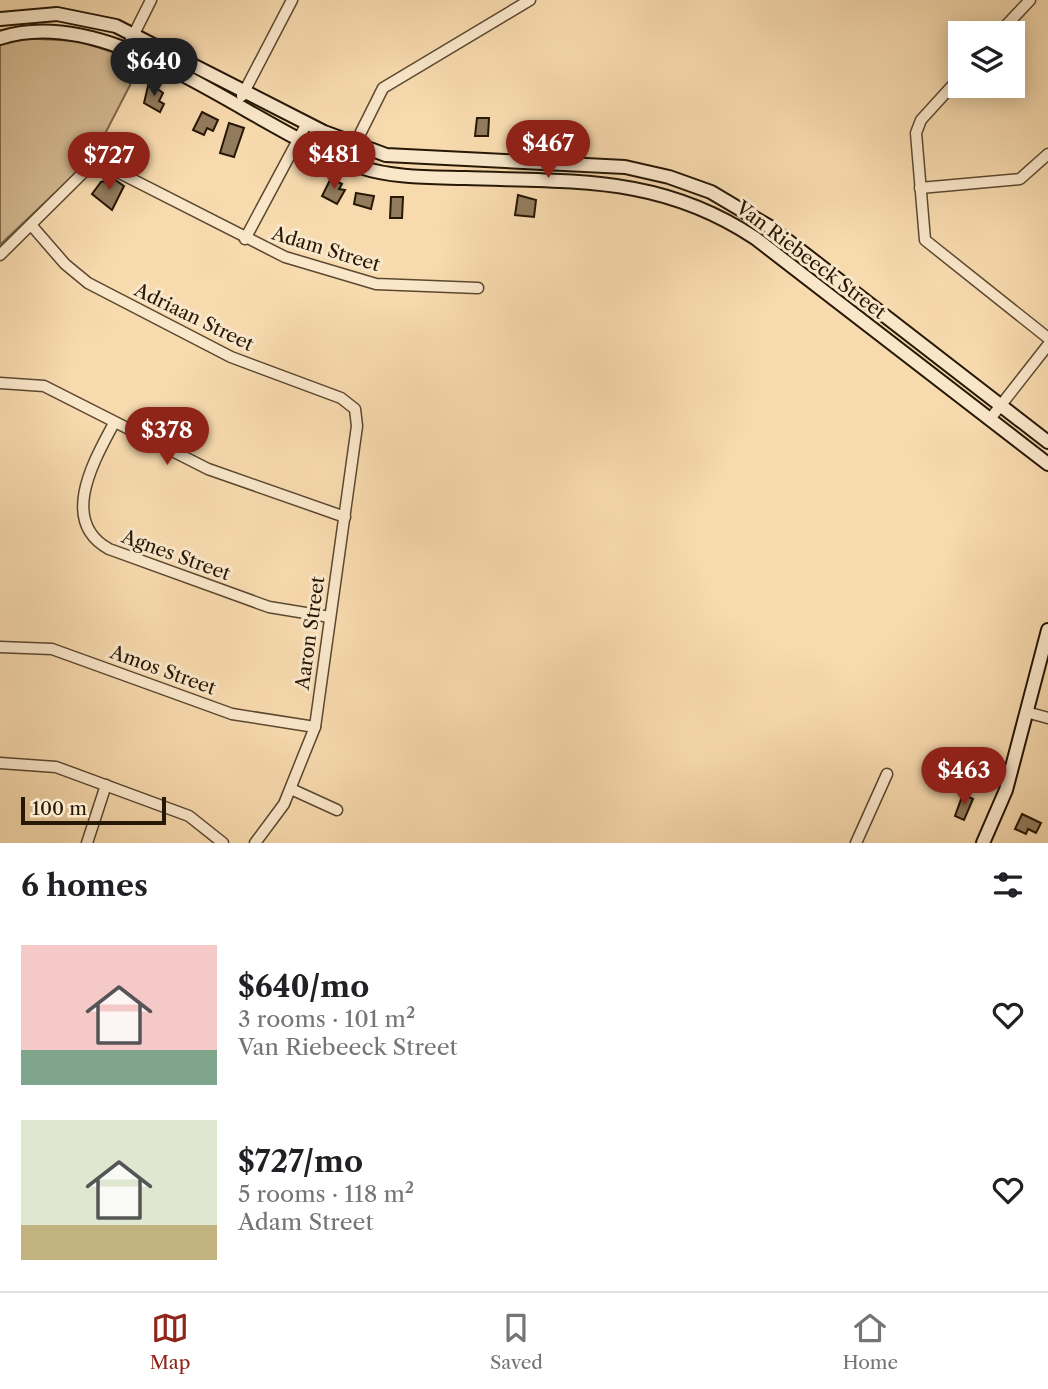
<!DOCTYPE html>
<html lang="en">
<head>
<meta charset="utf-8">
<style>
  body { margin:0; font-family:"Libre Caslon Text",serif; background:#f2f2f2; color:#202124; height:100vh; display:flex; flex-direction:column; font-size:26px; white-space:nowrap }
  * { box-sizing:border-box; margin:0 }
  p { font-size:23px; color:#757577 }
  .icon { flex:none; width:38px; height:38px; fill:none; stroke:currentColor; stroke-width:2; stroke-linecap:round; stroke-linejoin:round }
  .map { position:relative; height:843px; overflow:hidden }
  .details { display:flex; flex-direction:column; background:#fff; flex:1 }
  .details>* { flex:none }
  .tools { position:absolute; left:948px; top:21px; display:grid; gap:14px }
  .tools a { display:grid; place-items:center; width:77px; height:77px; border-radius:0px; background:#fff; box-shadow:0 4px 18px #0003; font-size:35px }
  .scale { position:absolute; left:21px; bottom:18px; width:145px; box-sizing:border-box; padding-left:7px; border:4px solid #271705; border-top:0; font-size:19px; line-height:24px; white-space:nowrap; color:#271705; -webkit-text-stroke:5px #fae7ca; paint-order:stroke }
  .price { position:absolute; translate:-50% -60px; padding:0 16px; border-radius:24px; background:#8f2418; color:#fff; font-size:23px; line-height:46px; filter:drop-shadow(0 2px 4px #0008) }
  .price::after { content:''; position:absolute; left:50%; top:42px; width:21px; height:16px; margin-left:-10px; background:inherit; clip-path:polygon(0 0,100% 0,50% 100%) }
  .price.on { background:#222; color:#fff }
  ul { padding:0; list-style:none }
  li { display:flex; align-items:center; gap:21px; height:175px; padding:0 21px }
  li span { display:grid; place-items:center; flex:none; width:196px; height:140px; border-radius:0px; color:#555 }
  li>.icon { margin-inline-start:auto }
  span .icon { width:84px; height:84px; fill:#fffc; stroke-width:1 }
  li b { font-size:30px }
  h2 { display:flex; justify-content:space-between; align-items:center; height:84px; padding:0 21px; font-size:30px }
  .tabs { display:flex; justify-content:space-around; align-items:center; height:98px; border-top:2px solid #e0e0e0; background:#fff; font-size:19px; color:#757577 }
  .tabs a { display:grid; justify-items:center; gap:4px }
  .tabs .on { color:#8f2418 }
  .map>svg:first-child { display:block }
  .green { fill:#d4b991; stroke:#7e684b; stroke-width:2 }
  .building { fill:#937c5d; stroke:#271705; stroke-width:2 }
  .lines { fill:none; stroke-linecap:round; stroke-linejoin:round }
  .street-casing { stroke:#5b482f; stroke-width:13 }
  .secondary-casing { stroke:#271705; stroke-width:16 }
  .street { stroke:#fae7ca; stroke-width:10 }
  .secondary { stroke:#fae7ca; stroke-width:12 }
  .labels { text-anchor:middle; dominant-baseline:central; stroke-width:6; stroke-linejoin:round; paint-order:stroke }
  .street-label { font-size:19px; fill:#271705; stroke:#fae7ca }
</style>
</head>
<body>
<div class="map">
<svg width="1048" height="843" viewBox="0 0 1048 843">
  <rect width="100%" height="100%" fill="#f7daae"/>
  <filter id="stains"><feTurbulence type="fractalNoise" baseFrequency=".00286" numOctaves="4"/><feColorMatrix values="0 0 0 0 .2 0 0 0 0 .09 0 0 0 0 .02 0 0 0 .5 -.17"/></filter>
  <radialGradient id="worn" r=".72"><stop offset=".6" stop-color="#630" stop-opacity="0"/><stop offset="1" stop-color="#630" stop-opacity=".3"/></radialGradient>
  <polygon class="green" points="19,38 79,41 142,62 93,157 0,245 0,44"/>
  <g class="building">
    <polygon points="149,82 163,93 159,101 164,104 160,112 144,103"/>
    <polygon points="202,112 218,120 213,131 207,128 204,135 193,130"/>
    <polygon points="477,118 489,118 488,136 475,136"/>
    <polygon points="229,123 244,128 234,157 220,153"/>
    <polygon points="331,178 342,184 339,189 345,190 337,204 322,196"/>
    <polygon points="114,179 124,186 112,210 92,194 101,182"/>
    <polygon points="356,193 374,196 371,209 354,204"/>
    <polygon points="518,195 536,200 534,217 515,215"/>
    <polygon points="391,197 403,197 402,218 390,218"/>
    <polygon points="963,794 973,799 964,820 955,816"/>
    <polygon points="1022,814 1041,823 1036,833 1028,829 1026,834 1015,829"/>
  </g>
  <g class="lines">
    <g class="street-casing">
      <g id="street">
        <polyline points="999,33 1030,0"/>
        <polyline points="127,48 151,0"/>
        <polyline points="961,76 921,120 916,133 925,240 1048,338"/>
        <polyline points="242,96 292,0"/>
        <polyline points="346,162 383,88 530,0"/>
        <polyline points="920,188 1020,179 1048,154"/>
        <polyline points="32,226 65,264 88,283 231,357 341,398 355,409 357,426 315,727 284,804 255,843"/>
        <polyline points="245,239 307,123"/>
        <polyline points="0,255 90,166 100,163 285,257 376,284 478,288"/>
        <polyline points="0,383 44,386 208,469 345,517"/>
        <polyline points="990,419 1048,345"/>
        <path d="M114 423C95 459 58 521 109 549L269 607 330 617"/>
        <polyline points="0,647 52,649 232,714 315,727"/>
        <polyline points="1026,712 1048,718"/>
        <polyline points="0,763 56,767 189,816 223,843"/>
        <polyline points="291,789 337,810"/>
        <polyline points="87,843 106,785"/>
        <polyline points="856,843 887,774"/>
      </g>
    </g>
    <g class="secondary-casing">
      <g id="secondary">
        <polyline points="0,19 57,14 116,26 324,132 386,155 625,167 669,177 711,192 770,227 1048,442"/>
        <path d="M0 38C114 1 254 131 360 167 393 178 431 177 465 178 574 182 660 175 755 238L1048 464"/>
        <polyline points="983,843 1006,790 1048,630"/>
      </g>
    </g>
    <use href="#street" class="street"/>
    <use href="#secondary" class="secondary"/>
  </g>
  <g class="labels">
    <g class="street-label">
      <text transform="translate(326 249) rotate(17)">Adam Street</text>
      <text transform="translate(811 260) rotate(37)">Van Riebeeck Street</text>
      <text transform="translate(194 317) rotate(26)">Adriaan Street</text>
      <text transform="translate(176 555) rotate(20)">Agnes Street</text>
      <text transform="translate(310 633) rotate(-82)">Aaron Street</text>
      <text transform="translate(163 670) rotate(20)">Amos Street</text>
    </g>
  </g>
  <rect width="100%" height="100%" filter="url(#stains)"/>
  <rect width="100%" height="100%" fill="url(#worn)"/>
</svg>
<div class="tools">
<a><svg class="icon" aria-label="layers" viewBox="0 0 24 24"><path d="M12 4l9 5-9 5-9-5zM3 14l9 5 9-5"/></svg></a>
</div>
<div class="scale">100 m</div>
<b class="price on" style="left:154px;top:98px">$640</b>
<b class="price" style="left:548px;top:180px">$467</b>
<b class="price" style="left:334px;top:191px">$481</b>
<b class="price" style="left:109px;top:192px">$727</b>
<b class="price" style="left:167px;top:467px">$378</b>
<b class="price" style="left:964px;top:807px">$463</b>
</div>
<section class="details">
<h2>6 homes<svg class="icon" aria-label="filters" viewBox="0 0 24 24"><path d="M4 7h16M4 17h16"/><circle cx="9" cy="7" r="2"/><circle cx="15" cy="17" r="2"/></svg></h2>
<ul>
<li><span style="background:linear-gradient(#f6c9c9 75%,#7fa58c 0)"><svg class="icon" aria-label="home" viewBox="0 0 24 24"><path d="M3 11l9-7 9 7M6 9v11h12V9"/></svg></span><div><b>$640/mo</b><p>3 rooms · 101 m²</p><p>Van Riebeeck Street</p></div><svg class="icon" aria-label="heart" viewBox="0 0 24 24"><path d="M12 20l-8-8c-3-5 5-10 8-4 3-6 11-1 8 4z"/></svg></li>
<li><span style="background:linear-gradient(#dfe7d0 75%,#c2b280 0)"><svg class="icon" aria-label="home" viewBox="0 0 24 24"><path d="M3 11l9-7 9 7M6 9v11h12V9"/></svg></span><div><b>$727/mo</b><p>5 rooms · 118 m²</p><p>Adam Street</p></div><svg class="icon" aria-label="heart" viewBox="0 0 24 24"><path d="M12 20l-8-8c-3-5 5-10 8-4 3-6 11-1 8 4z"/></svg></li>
</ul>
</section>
<nav class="tabs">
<a class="on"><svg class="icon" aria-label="map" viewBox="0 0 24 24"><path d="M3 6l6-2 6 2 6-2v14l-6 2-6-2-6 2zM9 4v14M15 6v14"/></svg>Map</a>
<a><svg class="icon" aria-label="saved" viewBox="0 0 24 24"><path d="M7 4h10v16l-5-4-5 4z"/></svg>Saved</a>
<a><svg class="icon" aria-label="home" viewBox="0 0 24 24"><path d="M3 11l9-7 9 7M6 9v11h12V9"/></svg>Home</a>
</nav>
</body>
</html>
